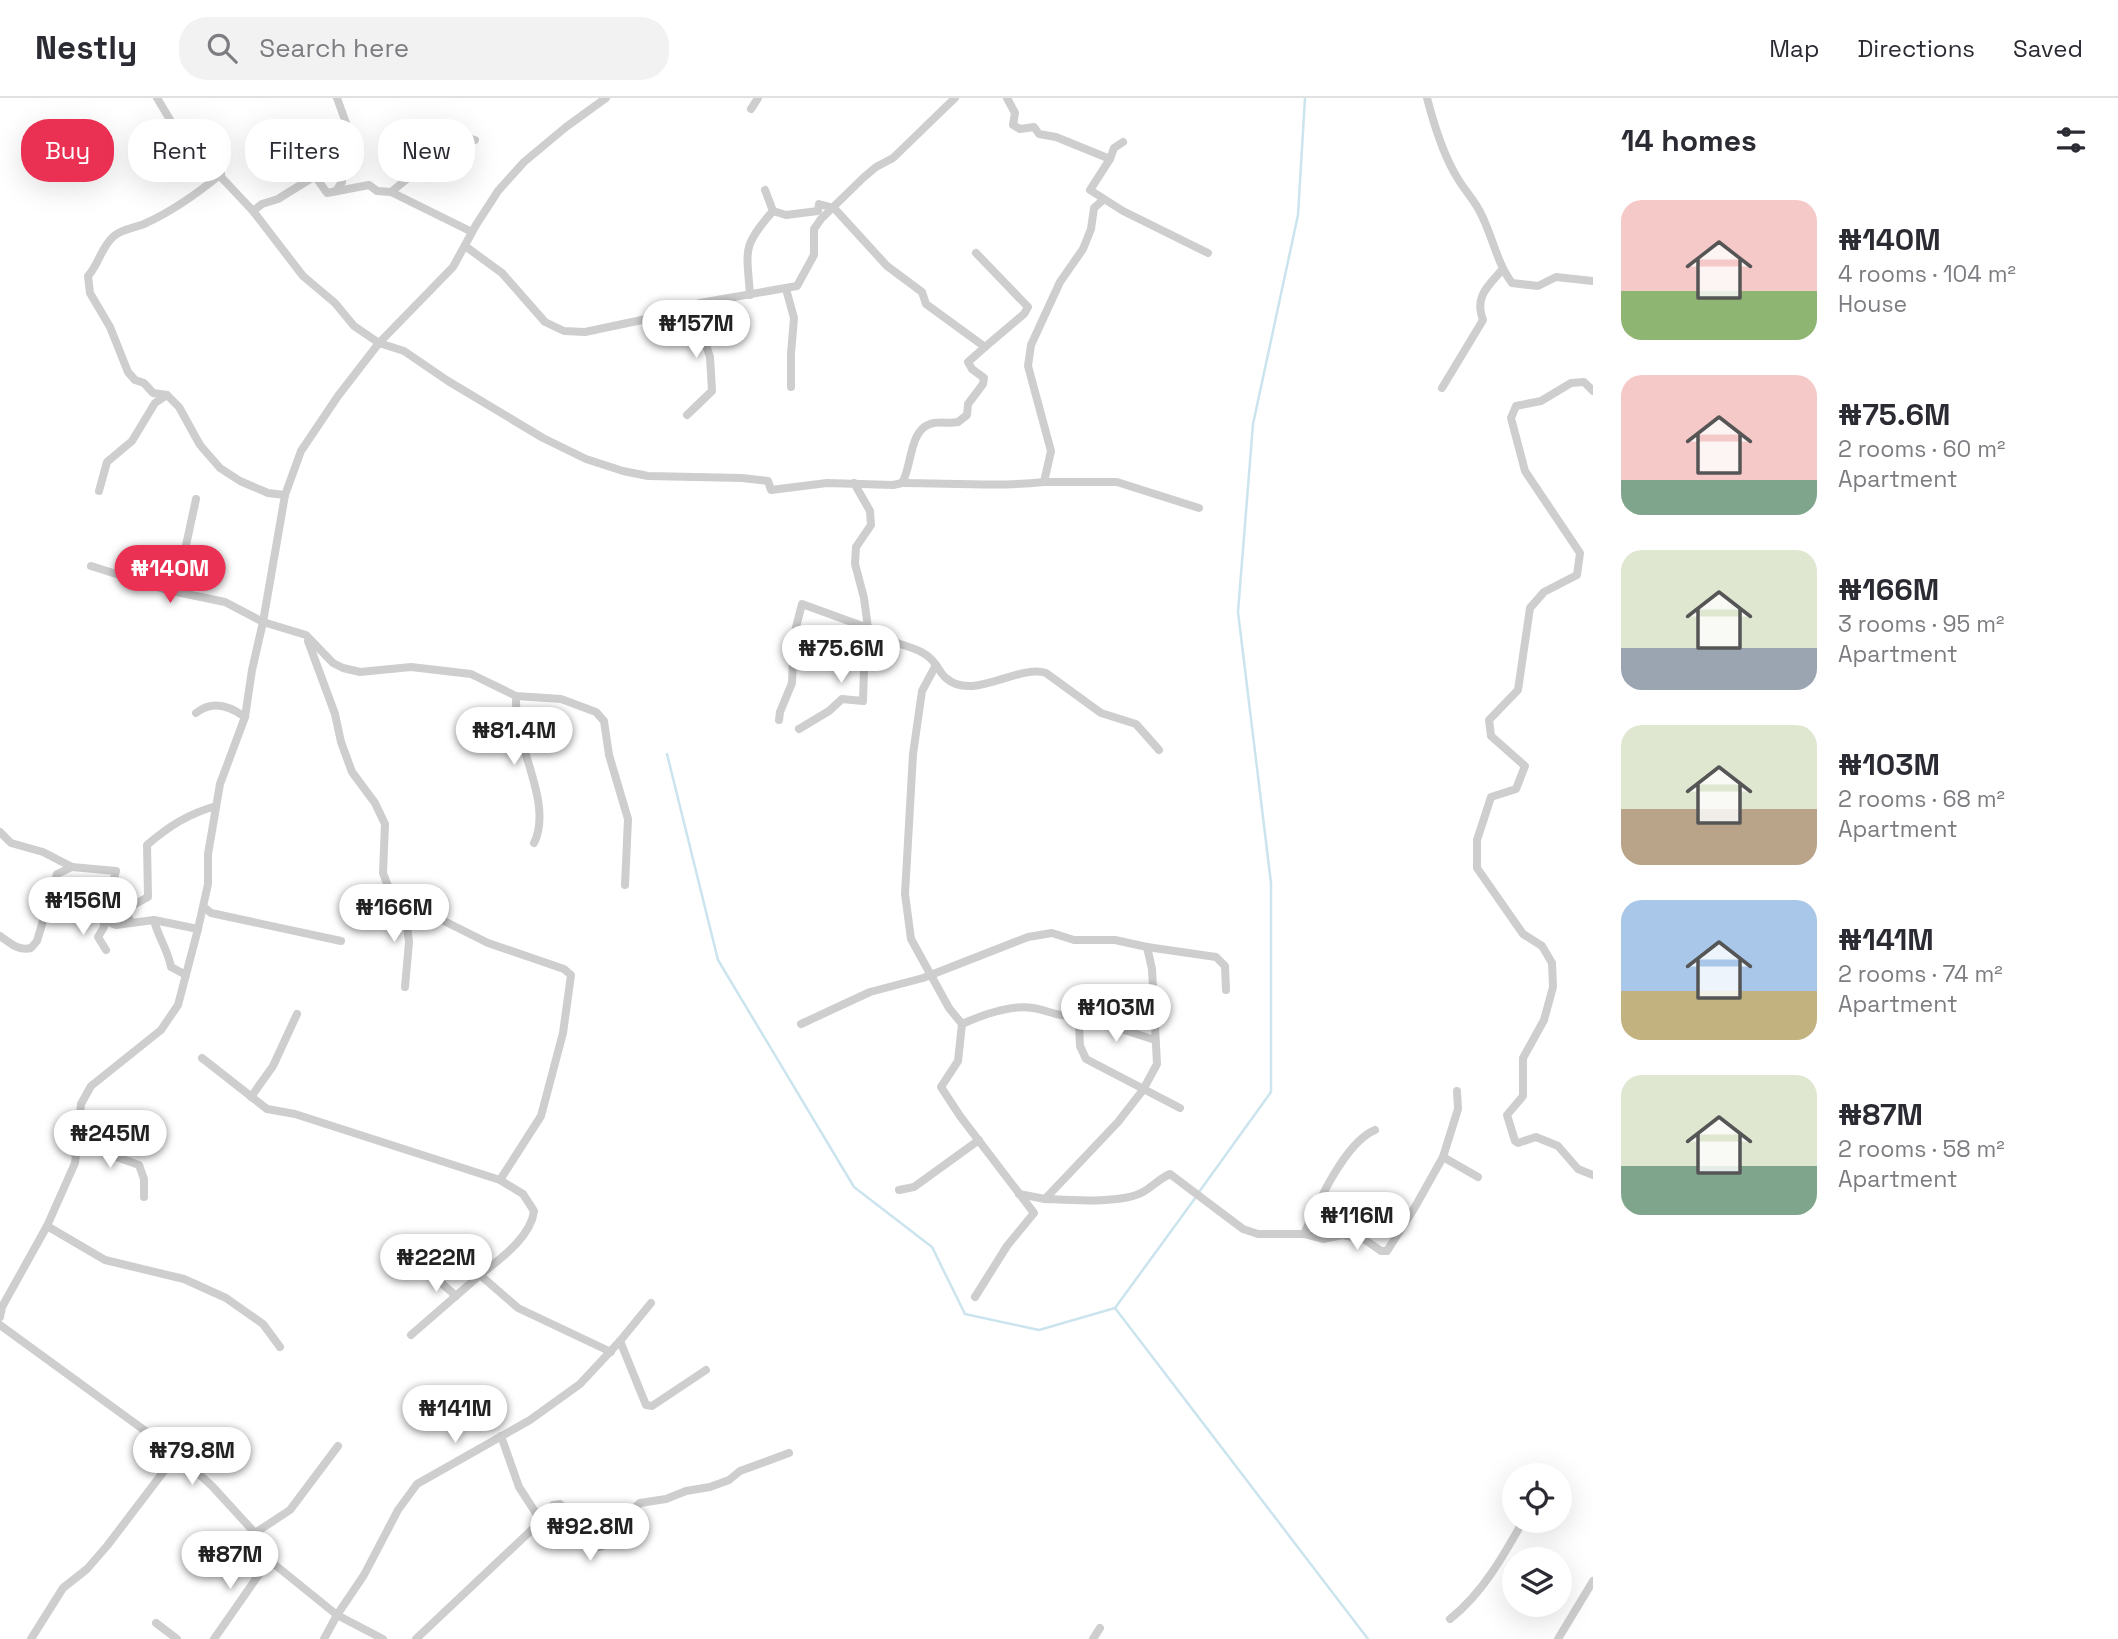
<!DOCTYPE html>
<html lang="en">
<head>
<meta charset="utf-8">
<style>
  body { margin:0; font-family:"Space Grotesk",sans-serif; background:#f2f2f3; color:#2b2b33; height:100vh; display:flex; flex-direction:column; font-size:26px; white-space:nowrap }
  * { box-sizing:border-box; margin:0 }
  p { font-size:23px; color:#7c7c81 }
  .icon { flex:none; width:38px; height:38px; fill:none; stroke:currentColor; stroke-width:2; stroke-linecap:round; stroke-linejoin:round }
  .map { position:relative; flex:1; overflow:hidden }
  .details { display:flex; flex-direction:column; background:#fff; width:525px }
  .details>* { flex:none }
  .top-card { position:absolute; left:21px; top:21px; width:665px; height:63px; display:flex; gap:14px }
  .fabs { position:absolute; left:1502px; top:1365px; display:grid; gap:14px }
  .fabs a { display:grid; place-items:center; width:70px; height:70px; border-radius:50%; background:#fff; box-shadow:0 7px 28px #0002; font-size:35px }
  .price { position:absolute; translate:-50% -60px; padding:0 16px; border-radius:24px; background:#fff; color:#222; font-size:23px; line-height:46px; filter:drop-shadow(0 2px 4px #0008) }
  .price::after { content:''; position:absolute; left:50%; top:42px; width:21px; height:16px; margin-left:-10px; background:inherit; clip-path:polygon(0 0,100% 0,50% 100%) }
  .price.active { background:#ea3154; color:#fff }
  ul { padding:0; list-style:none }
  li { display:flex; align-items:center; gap:21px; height:175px; padding:0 28px }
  li span { display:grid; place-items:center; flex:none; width:196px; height:140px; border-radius:21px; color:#555 }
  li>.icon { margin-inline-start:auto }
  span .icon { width:84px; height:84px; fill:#fffc; stroke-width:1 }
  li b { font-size:30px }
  h2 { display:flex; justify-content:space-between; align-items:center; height:84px; padding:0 28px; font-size:30px }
  .chip { padding:0 24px; border-radius:28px; background:#fff; box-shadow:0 7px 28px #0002; font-size:24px; line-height:63px }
  .chip.active { background:#ea3154; color:#fff }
  header { display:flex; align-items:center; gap:42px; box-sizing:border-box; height:98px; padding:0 35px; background:#fff; border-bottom:2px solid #e1e1e2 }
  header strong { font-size:33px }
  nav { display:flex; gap:38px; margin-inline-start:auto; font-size:24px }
  .search { width:490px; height:63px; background:#f2f2f3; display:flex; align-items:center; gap:18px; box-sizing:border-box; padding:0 24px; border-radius:28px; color:#7c7c81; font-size:26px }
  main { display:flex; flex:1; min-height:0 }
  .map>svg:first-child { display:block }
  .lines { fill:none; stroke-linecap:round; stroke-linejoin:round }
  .stream { stroke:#cbe4ee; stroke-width:2.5 }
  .minor { stroke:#cecece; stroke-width:8 }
</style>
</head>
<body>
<header>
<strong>Nestly</strong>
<div class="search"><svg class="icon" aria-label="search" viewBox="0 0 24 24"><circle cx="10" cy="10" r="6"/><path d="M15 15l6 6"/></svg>Search here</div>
<nav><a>Map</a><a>Directions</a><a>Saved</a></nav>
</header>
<main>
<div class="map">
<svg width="1593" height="1541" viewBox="0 0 1593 1541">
  <rect width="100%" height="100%" fill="#fff"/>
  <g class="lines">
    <g class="stream">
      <polyline points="667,656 718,862 854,1089 932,1149 965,1216 1039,1232 1115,1210 1368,1541"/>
      <polyline points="1199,1094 1271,994 1271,785 1238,514 1253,326 1298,117 1305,0"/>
      <polyline points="1115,1210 1196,1099"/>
    </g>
    <g class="minor">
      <path d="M157 0 175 30 253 113 303 178 335 205 354 228 379 245 404 253 448 283 543 340 586 361 623 373 648 378 742 380 768 383 771 392 827 385 893 387 902 385C912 369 909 333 930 326 938 323 949 326 958 324L967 317 968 306 983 286 984 280 972 271 968 264 985 249 926 206 922 194 887 168 834 110 819 106 818 113 786 117 773 113C741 149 747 152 750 197"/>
      <polyline points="1007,0 1015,15 1013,27 1020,31 1034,29 1039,36 1056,39 1110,61 1114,50 1123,44"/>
      <path d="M1427 0C1434 27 1443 57 1458 81 1464 91 1473 101 1479 112 1492 135 1496 164 1512 185L1538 188 1556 179 1593 183"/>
      <polyline points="751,11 758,0"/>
      <polyline points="1110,61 1090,92 1123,113 1208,155"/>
      <path d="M221 76C198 95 171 114 144 126 134 130 122 131 114 138 101 149 99 166 88 178L90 195 110 229 128 274 135 282 144 285 153 295 167 297 179 309 200 347 220 370 240 383 268 395 285 397"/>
      <polyline points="765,92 773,113"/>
      <polyline points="336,93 342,84 340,57 346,25 337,0"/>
      <polyline points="391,94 457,40 468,40 475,42"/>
      <polyline points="1103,102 1094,110 1091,131 1083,151 1060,184 1031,247 1028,268 1051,353 1044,384 1117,384 1199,410"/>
      <polyline points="253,113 262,106 278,101 315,78 327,95 369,87 377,93 391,94 472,134"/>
      <polyline points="465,148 502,175 545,224 564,233 585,234 689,212 700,205 797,188 814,157 814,131 821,121 863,80 876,69 893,60 955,0"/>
      <polyline points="976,155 1028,209 1024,216 985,249"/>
      <polyline points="786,191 794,220 791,256 791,289"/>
      <path d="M1442 290 1483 222C1474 199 1488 188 1502 172"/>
      <polyline points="1593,293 1584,284 1571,285 1541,303 1516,308 1511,320 1525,373 1580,455 1577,477 1544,494 1530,510 1518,592 1489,622 1491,638 1525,668 1516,691 1491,699 1477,742 1477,770 1523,836 1542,848 1552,865 1553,889 1544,922 1523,960 1523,998 1507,1017 1515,1043 1518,1045 1536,1039 1558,1048 1578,1071 1593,1077"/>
      <polyline points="687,317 712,293 710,259 705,244 709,229 706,216 700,205"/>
      <path d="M854 385 870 413 871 427 856 449 855 466 864 500 868 530C878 532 883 539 892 543 909 550 925 551 936 567L922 593 913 656 905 796 911 841 949 910 962 926 958 963 941 989 960 1018 1034 1115 1007 1148 975 1199"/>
      <path d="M902 385C949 385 997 389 1044 384"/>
      <polyline points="99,393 107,364 132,343 155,305 167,297"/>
      <polyline points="91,468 167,492 225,504 263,524 306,537 333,565 343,570 360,574 411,569 471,576 516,598 561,601 596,614 604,623 609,657 628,721 625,787"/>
      <polyline points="167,492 185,452 196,401"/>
      <polyline points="308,543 335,616 341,644 352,674 375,705 385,726 383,775 389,791 404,803 488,845 564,871 571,877 563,935 541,1018 500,1082"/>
      <path d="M936 567C939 571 942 577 946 580 972 604 1018 566 1046 575L1101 615 1136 626 1159 652"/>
      <path d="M516 598C516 607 516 617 518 626 524 662 551 711 534 745"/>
      <path d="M196 615C212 602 230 608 245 619"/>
      <polyline points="779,622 780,614 792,585 794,537 802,506 868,530 873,538 864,572 863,603 842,601 829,613 799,631"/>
      <polyline points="0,734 11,745 43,754 72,769 116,773 110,796 103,809 106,823 116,827 154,822 198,831 208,786 208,756 220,686 245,619 252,572 263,524 285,397 301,353 338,298 379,245 453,169 476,127 498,93 524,64 566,29 606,0"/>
      <polyline points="404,803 409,844 405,889"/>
      <polyline points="204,809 211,815 341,843"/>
      <polyline points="104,820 104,829 98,839 106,852"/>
      <path d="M154 822C158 839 168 852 171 869L186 877"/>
      <path d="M131 824 124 812 148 799 147 747C169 728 188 716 216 708"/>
      <path d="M0 838C10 845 18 853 31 850L37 843 57 776 72 769"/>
      <polyline points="801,926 870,894 923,880 1028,839 1052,835 1074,842 1115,842 1147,849 1216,859 1225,868 1226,892"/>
      <path d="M962 926C982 917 1010 906 1033 910 1047 912 1055 918 1071 918L1079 927 1080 948 1086 961 1180 1010"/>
      <polyline points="1079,927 1100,924 1155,942"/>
      <path d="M202 960 267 1011 295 1016 500 1082 523 1096 534 1113C531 1139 500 1161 480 1177L518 1210 611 1254"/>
      <polyline points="251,999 273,968 297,916"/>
      <polyline points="77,1045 139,1067 144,1081 144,1099"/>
      <polyline points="1443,1059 1458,1011 1457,993"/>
      <polyline points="899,1092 914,1089 979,1042"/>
      <polyline points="1019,1096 1045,1101 1118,1024 1143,992 1157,966 1152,871 1147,849"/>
      <path d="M1045 1101C1069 1102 1122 1106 1143 1094 1153 1088 1159 1081 1170 1076L1243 1131 1258 1136H1304L1323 1141 1342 1137 1364 1141 1381 1153H1387L1415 1109 1443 1059 1478 1079"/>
      <polyline points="47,1128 105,1162 184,1181 226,1200 263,1226 280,1249"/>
      <path d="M1304 1136C1317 1107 1345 1044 1375 1032"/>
      <polyline points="420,1166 456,1198"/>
      <polyline points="0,1219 2,1209 47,1128 75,1065 81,1006 91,988 161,932 178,907 198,831"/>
      <polyline points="0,1227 177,1356 212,1388 255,1435 269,1462 337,1517 383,1541"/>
      <polyline points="411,1237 480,1177"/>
      <polyline points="620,1243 646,1307 652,1308 706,1272"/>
      <polyline points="501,1338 519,1389 541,1423"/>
      <polyline points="1543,1377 1544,1374"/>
      <polyline points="255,1435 290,1412 338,1348"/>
      <path d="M1450 1521C1482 1496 1504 1457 1523 1423"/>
      <polyline points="156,1525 177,1541"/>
      <polyline points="31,1541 63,1490 87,1471 107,1448 177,1356"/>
      <polyline points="214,1541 269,1462"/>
      <polyline points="324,1541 337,1517 364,1477 398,1412 417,1386 530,1322 580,1286 620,1243 651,1205"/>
      <path d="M416 1541 541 1423 553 1407 560 1406C573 1419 577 1440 592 1450L603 1448 617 1439 631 1413 640 1405 666 1401 686 1393 710 1389 729 1382 740 1373 789 1355"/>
      <polyline points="1093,1541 1100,1530"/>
      <polyline points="1558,1541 1593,1483"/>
    </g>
  </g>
</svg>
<div class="fabs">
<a><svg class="icon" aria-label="locate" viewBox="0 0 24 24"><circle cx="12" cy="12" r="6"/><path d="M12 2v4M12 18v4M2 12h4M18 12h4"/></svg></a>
<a><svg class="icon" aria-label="layers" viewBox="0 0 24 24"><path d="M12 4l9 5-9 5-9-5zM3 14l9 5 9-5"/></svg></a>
</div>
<b class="price" style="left:696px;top:262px">₦157M</b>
<b class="price active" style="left:170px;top:507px">₦140M</b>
<b class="price" style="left:841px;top:587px">₦75.6M</b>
<b class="price" style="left:514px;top:669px">₦81.4M</b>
<b class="price" style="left:83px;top:839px">₦156M</b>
<b class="price" style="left:394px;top:846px">₦166M</b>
<b class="price" style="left:1116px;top:946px">₦103M</b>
<b class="price" style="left:110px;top:1072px">₦245M</b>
<b class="price" style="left:1357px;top:1154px">₦116M</b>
<b class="price" style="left:436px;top:1196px">₦222M</b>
<b class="price" style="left:455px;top:1347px">₦141M</b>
<b class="price" style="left:192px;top:1389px">₦79.8M</b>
<b class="price" style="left:590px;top:1465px">₦92.8M</b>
<b class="price" style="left:230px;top:1493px">₦87M</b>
<div class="top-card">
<a class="chip active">Buy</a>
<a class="chip">Rent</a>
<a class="chip">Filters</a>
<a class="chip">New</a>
</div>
</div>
<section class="details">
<h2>14 homes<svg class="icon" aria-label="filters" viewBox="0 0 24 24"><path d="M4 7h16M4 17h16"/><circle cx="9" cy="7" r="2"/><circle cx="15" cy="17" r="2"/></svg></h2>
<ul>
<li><span style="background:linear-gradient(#f6c9c9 65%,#8fb573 0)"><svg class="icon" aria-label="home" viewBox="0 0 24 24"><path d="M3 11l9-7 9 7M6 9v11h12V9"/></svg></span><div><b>₦140M</b><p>4 rooms · 104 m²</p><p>House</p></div></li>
<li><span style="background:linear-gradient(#f6c9c9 75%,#7fa58c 0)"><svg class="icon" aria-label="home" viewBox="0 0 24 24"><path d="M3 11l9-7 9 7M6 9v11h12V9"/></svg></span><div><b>₦75.6M</b><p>2 rooms · 60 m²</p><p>Apartment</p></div></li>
<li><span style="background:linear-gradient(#dfe7d0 70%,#9aa5b1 0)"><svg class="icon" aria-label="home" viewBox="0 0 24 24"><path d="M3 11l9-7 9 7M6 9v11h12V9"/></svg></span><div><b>₦166M</b><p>3 rooms · 95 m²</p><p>Apartment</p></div></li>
<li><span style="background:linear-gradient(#dfe7d0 60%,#b9a48a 0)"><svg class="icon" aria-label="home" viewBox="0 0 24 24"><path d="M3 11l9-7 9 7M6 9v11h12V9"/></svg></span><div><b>₦103M</b><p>2 rooms · 68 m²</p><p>Apartment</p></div></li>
<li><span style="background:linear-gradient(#a9c7e8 65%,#c2b280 0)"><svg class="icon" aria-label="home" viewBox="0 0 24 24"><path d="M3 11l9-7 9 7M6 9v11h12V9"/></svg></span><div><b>₦141M</b><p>2 rooms · 74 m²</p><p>Apartment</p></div></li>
<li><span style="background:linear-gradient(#dfe7d0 65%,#7fa58c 0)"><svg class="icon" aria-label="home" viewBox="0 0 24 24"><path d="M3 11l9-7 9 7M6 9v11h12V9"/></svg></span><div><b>₦87M</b><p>2 rooms · 58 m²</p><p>Apartment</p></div></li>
</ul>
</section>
</main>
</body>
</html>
